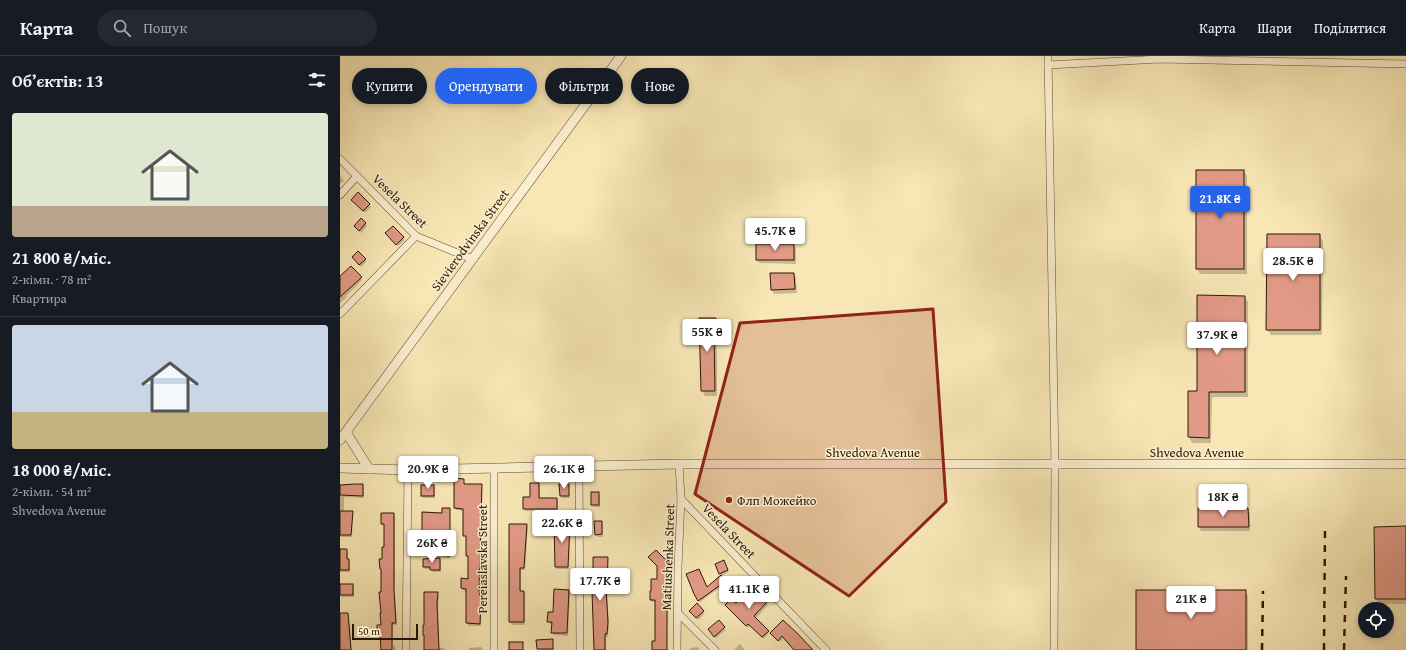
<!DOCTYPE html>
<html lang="uk">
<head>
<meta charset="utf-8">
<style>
  body { margin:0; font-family:"Gentium Book Plus",serif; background:#242831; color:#f1f3f6; height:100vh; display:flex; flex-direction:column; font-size:15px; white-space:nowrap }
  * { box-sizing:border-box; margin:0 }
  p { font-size:13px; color:#9ea1a6 }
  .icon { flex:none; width:22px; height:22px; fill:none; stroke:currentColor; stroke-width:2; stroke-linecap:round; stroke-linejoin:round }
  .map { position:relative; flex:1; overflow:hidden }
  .details { display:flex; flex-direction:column; background:#171b24; width:340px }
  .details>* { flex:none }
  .guide { position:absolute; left:12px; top:12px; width:380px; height:36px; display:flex; gap:8px }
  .controls { position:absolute; left:1018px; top:546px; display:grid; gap:8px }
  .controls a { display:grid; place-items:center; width:36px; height:36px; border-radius:50%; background:#171b24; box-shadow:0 2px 6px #0003; font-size:20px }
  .scale { position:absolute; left:12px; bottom:10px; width:66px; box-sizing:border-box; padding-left:4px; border:2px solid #2b1802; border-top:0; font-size:11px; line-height:14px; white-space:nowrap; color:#2b1802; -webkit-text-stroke:3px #faefcf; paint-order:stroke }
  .price { position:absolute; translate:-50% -34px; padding:0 9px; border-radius:4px; background:#fff; color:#222; font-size:13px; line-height:26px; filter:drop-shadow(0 1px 2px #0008) }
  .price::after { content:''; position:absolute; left:50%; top:24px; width:12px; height:9px; margin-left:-6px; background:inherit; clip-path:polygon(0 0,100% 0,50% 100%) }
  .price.selected { background:#2563eb; color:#fff }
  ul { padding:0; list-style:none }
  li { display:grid; align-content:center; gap:8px; height:212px; padding:0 12px }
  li+li { border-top:1px solid #363941 }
  li span { display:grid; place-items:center; height:124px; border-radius:4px; color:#555 }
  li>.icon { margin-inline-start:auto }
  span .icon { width:72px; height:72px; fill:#fffc; stroke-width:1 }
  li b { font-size:17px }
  h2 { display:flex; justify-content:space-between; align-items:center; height:48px; padding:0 12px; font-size:17px }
  .pill { padding:0 14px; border-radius:18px; background:#171b24; box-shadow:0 2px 6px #0003; font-size:14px; line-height:36px }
  .pill.selected { background:#2563eb; color:#fff }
  header { display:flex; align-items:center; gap:24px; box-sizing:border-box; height:56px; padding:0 20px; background:#171b24; border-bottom:1px solid #363941 }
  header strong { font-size:19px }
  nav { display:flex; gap:22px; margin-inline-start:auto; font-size:14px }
  .search { width:280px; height:36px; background:#242831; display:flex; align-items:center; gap:10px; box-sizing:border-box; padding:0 14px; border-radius:22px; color:#9ea1a6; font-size:15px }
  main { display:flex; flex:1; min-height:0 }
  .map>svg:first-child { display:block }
  .shadow { fill:#0003 }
  .building { fill:#e29a87; stroke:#2b1802 }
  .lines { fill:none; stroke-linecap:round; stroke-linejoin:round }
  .minor-casing { stroke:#5e4c2f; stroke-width:8 }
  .tertiary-casing { stroke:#5e4c2f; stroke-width:10 }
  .minor { stroke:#faefcf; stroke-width:7 }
  .tertiary { stroke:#faefcf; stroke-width:9 }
  .rail { stroke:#2b1802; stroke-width:2.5; stroke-dasharray:7 7; stroke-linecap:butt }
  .marked { fill:#8f2418; fill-opacity:0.2; stroke:#8f2418; stroke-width:3; stroke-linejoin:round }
  .poi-dot { fill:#8f2418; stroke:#faefcf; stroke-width:1.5 }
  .labels { text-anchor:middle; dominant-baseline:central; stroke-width:3; stroke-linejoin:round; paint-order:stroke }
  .street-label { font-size:13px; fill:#2b1802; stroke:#faefcf }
  .poi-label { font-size:13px; fill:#2b1802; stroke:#faefcf; text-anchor:start }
</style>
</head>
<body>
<header>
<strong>Карта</strong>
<div class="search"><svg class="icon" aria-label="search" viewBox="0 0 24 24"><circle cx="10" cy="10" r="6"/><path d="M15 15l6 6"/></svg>Пошук</div>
<nav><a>Карта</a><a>Шари</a><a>Поділитися</a></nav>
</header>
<main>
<section class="details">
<h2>Об’єктів: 13<svg class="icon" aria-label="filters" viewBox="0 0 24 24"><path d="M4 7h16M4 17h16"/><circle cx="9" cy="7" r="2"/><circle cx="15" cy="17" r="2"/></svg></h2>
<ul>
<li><span style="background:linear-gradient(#dfe7d0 75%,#b9a48a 0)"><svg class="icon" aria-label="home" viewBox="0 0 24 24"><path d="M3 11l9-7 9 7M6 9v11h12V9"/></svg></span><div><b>21 800 ₴/міс.</b><p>2-кімн. · 78 m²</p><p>Квартира</p></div></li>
<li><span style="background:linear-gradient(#c9d6e8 70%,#c2b280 0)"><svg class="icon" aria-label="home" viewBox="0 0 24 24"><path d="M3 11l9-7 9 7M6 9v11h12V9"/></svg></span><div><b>18 000 ₴/міс.</b><p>2-кімн. · 54 m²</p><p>Shvedova Avenue</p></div></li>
</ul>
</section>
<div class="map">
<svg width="1066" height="594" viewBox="0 0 1066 594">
  <rect width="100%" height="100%" fill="#f8e7b5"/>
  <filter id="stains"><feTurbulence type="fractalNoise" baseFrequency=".005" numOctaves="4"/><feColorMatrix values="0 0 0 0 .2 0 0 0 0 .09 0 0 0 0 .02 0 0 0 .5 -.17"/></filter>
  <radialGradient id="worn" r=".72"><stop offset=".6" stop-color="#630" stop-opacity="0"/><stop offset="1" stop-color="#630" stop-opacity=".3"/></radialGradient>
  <g class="shadow">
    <polygon points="904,115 907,120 907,218 860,218 857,212"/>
    <polygon points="0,119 4,125 0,128"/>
    <polygon points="12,144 29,148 31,151 25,157"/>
    <polygon points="21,163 27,170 21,177 16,172"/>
    <polygon points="53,171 65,184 58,190 48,180"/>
    <polygon points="979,179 983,185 982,279 931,279 927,273"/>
    <polygon points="453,189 456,193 456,208 419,207 417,203"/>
    <polygon points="15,204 25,204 26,206 21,211"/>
    <polygon points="454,218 456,222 457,237 434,238 432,234"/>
    <polygon points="0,221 21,222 22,224 6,240 7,241 0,247"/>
    <polygon points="905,241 908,246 908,341 872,341 871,387 852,387 849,381 849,336 858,336"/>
    <polygon points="376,263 379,268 379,282 377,282 377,340 365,340 362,334"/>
    <polygon points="123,424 125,429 141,429 142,432 140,539 141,549 141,570 128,570 127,567 127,535 123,535 122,532 122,523 129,524 127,482 124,479 124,455 116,454 115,452"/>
    <polygon points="198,428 200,430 200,443 217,443 218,445 218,455 185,455 184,452 191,442"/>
    <polygon points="23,429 24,432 24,442 4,441 4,456 12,456 13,458 12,481 0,481 0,430"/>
    <polygon points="228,429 229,431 230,442 222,442 221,440"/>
    <polygon points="94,430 95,432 95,442 83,442 82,439"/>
    <polygon points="258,437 260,439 260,451 254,451 252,449"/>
    <polygon points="109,453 110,455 110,502 98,502 97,499 96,480 84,480 83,478 83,457 103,458"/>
    <polygon points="859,453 908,453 910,457 910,475 861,475 859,471"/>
    <polygon points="54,458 55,460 55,538 57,569 53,569 53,590 55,590 56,594 42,594 41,581 39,581 38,578 42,570 42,515 41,513 45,492 45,470 42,468"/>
    <polygon points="262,466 263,469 263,481 257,481 256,478"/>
    <polygon points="170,469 186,469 188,471 185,514 181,514 181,536 184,536 185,538 185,569 172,569 170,566"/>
    <polygon points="229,469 230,471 229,513 217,513 216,511"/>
    <polygon points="1066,471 1066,548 1039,548 1036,543"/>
    <polygon points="0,494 6,494 8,497 8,504 10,506 10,516 0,516"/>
    <polygon points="267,502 268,505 268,535 267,535 269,569 268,581 266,581 266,594 255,594 254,536"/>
    <polygon points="99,504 101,506 101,516 93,516 91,513 85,513 84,511"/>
    <polygon points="385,507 389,516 381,520 380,517"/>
    <polygon points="331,511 333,514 333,526 329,526 328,536 327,594 313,594 316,586 316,546 312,546 311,544 318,524"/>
    <polygon points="385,525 386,527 360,546 355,538 367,532"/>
    <polygon points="12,529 14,531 14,541 2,541 0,539"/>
    <polygon points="412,533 428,549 415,563 429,577 423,583 410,569 408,572 386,550 396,549"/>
    <polygon points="229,535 230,537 228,580 214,579 212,577 213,568 210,568 208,565"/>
    <polygon points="905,535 908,540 908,594 797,594"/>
    <polygon points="98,537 99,539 98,550 99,592 104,592 105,594 85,594 85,582 84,579 85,570"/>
    <polygon points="350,555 363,555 364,558 358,564"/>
    <polygon points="0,558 7,558 9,560 12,594 0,594"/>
    <polygon points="379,565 386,574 376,582 370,576"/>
    <polygon points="443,565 472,594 454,594 444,582 440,586 433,580"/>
    <polygon points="212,584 214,594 198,594 198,593"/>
    <polygon points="400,588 405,594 394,594"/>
    <polygon points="141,591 143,594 129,594 129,592"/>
    <polygon points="358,591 360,594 350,594 350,592"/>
  </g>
  <g class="building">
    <rect x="856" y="114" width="48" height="99"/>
    <polygon points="18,136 30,148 23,155 11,144"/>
    <polygon points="21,162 26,167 19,175 14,170"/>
    <polygon points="53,170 64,181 56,189 45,177"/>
    <polygon points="927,178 980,178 980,274 926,274"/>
    <rect x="416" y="188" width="38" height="16"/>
    <polygon points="18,195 26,203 19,209 12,201"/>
    <polygon points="11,210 22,221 0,241 0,220"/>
    <polygon points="430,217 454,217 455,233 431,234"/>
    <polygon points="857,239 905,240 905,336 869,336 869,382 848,381 848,335 857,335"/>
    <polygon points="359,262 376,262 377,277 374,277 375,335 361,335"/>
    <polygon points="114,422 124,423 124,428 142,428 139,535 141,545 140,568 126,567 126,533 121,532 121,522 128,523 128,500 126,500 126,480 123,480 123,453 114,452"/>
    <polygon points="190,427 199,427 199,442 217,442 217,453 183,453 183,441 190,441"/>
    <polygon points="15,428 23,428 23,440 0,439 0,429"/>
    <polygon points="219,428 229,428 229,440 220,440"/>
    <rect x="81" y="429" width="13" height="11"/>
    <rect x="251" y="436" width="8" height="13"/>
    <polygon points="102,452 110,452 110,500 96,499 95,478 82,478 82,456 102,457"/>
    <polygon points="858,452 908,452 909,471 858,471"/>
    <polygon points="0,455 13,455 11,479 0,479"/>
    <polygon points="41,457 54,457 54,535 56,567 52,567 52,594 41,594 40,579 37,579 37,569 41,569 40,557 41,557 39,536 41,536 41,513 40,513 39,503 42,503 42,491 44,491 44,468 41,468"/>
    <polygon points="254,465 262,465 262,478 255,479"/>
    <polygon points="214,467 230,468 228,511 215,511"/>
    <polygon points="169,468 187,468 184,512 180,512 180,535 184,535 184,566 169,566"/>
    <polygon points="1066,470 1066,543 1035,543 1034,471"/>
    <polygon points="0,493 7,493 7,503 9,503 9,514 0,514"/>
    <polygon points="316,494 332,510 332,524 328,524 327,533 327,594 312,594 312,585 315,585 315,544 310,544 310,535 311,535 311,523 317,523 317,510 308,501"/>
    <polygon points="253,501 268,501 267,533 266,533 268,566 267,578 265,578 265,594 254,594 252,535 253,535"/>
    <polygon points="100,502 100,514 90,514 90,511 83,511 83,503"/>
    <polygon points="384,504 388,514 379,518 375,508"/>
    <polygon points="359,513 367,531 381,519 386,525 358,545 354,538 346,518"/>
    <rect x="0" y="528" width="13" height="11"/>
    <polygon points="412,531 427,546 414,560 429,575 422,581 408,568 406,570 385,549 391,543 396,547"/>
    <polygon points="214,533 229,534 227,577 211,577 212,566 207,566 208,556 213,556"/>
    <rect x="796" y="534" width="110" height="60"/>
    <polygon points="84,536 98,536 97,547 99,594 84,594 84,579 83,579 83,569 84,569"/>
    <polygon points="357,547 364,555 356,562 349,555"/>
    <polygon points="0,557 8,557 11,594 0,594"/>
    <polygon points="379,564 385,571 374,581 368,573"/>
    <polygon points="443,564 458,578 473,594 454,594 442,580 438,585 430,577"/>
    <polygon points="213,583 213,593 197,593 196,584"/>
    <rect x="169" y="586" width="14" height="8"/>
  </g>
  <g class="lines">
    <g class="minor-casing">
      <g id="minor">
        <polyline points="708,0 715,409 714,594"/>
        <polyline points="708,9 820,3 1066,8"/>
        <polyline points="0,103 76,180 132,203"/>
        <polyline points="0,139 17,120"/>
        <polyline points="0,258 76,180"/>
        <polyline points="239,411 240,594"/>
        <polyline points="341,443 486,594"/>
        <polyline points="338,557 375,594"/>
        <polyline points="66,594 68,414"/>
        <polyline points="154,594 154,413"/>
        <polyline points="337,594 338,511 341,443 339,408"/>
      </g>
    </g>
    <g class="tertiary-casing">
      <g id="tertiary">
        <polyline points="6,376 29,413"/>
        <polyline points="0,384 281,0"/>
        <polyline points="0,412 68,414 339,408 1066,408"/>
      </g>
    </g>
    <use href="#minor" class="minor"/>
    <use href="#tertiary" class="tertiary"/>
    <g class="rail">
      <polyline points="922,594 923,535"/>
      <polyline points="984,594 985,473"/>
      <polyline points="1004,594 1006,520"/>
    </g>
  </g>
  <path class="marked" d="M593 253 606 446 509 540 355 438 400 267Z"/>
  <circle class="poi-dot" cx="389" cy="444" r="4"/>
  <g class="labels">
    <g class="street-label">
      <text transform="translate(60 145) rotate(44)">Vesela Street</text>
      <text transform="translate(130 184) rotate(-54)">Sievierodvinska Street</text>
      <text x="533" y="396">Shvedova Avenue</text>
      <text x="857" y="396">Shvedova Avenue</text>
      <text transform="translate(389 475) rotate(46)">Vesela Street</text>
      <text transform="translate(328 501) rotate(-88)">Matiushenka Street</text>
      <text transform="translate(142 503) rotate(-90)">Pereiaslavska Street</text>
    </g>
    <g class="poi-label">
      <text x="397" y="444">Флп Можейко</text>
    </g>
  </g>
  <rect width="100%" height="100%" filter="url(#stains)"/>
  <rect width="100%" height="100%" fill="url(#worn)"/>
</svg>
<div class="controls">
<a><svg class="icon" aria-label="locate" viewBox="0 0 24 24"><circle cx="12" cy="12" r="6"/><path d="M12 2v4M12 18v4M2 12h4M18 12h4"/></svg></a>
</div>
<div class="scale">50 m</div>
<b class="price selected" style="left:880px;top:164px">21.8K ₴</b>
<b class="price" style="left:435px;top:196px">45.7K ₴</b>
<b class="price" style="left:953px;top:226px">28.5K ₴</b>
<b class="price" style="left:367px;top:297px">55K ₴</b>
<b class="price" style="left:877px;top:300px">37.9K ₴</b>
<b class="price" style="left:88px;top:434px">20.9K ₴</b>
<b class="price" style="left:224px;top:434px">26.1K ₴</b>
<b class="price" style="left:883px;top:462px">18K ₴</b>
<b class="price" style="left:222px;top:488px">22.6K ₴</b>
<b class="price" style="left:92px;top:508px">26K ₴</b>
<b class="price" style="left:260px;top:546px">17.7K ₴</b>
<b class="price" style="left:409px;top:554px">41.1K ₴</b>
<b class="price" style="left:851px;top:564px">21K ₴</b>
<div class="guide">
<a class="pill">Купити</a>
<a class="pill selected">Орендувати</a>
<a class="pill">Фільтри</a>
<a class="pill">Нове</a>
</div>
</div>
</main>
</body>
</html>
